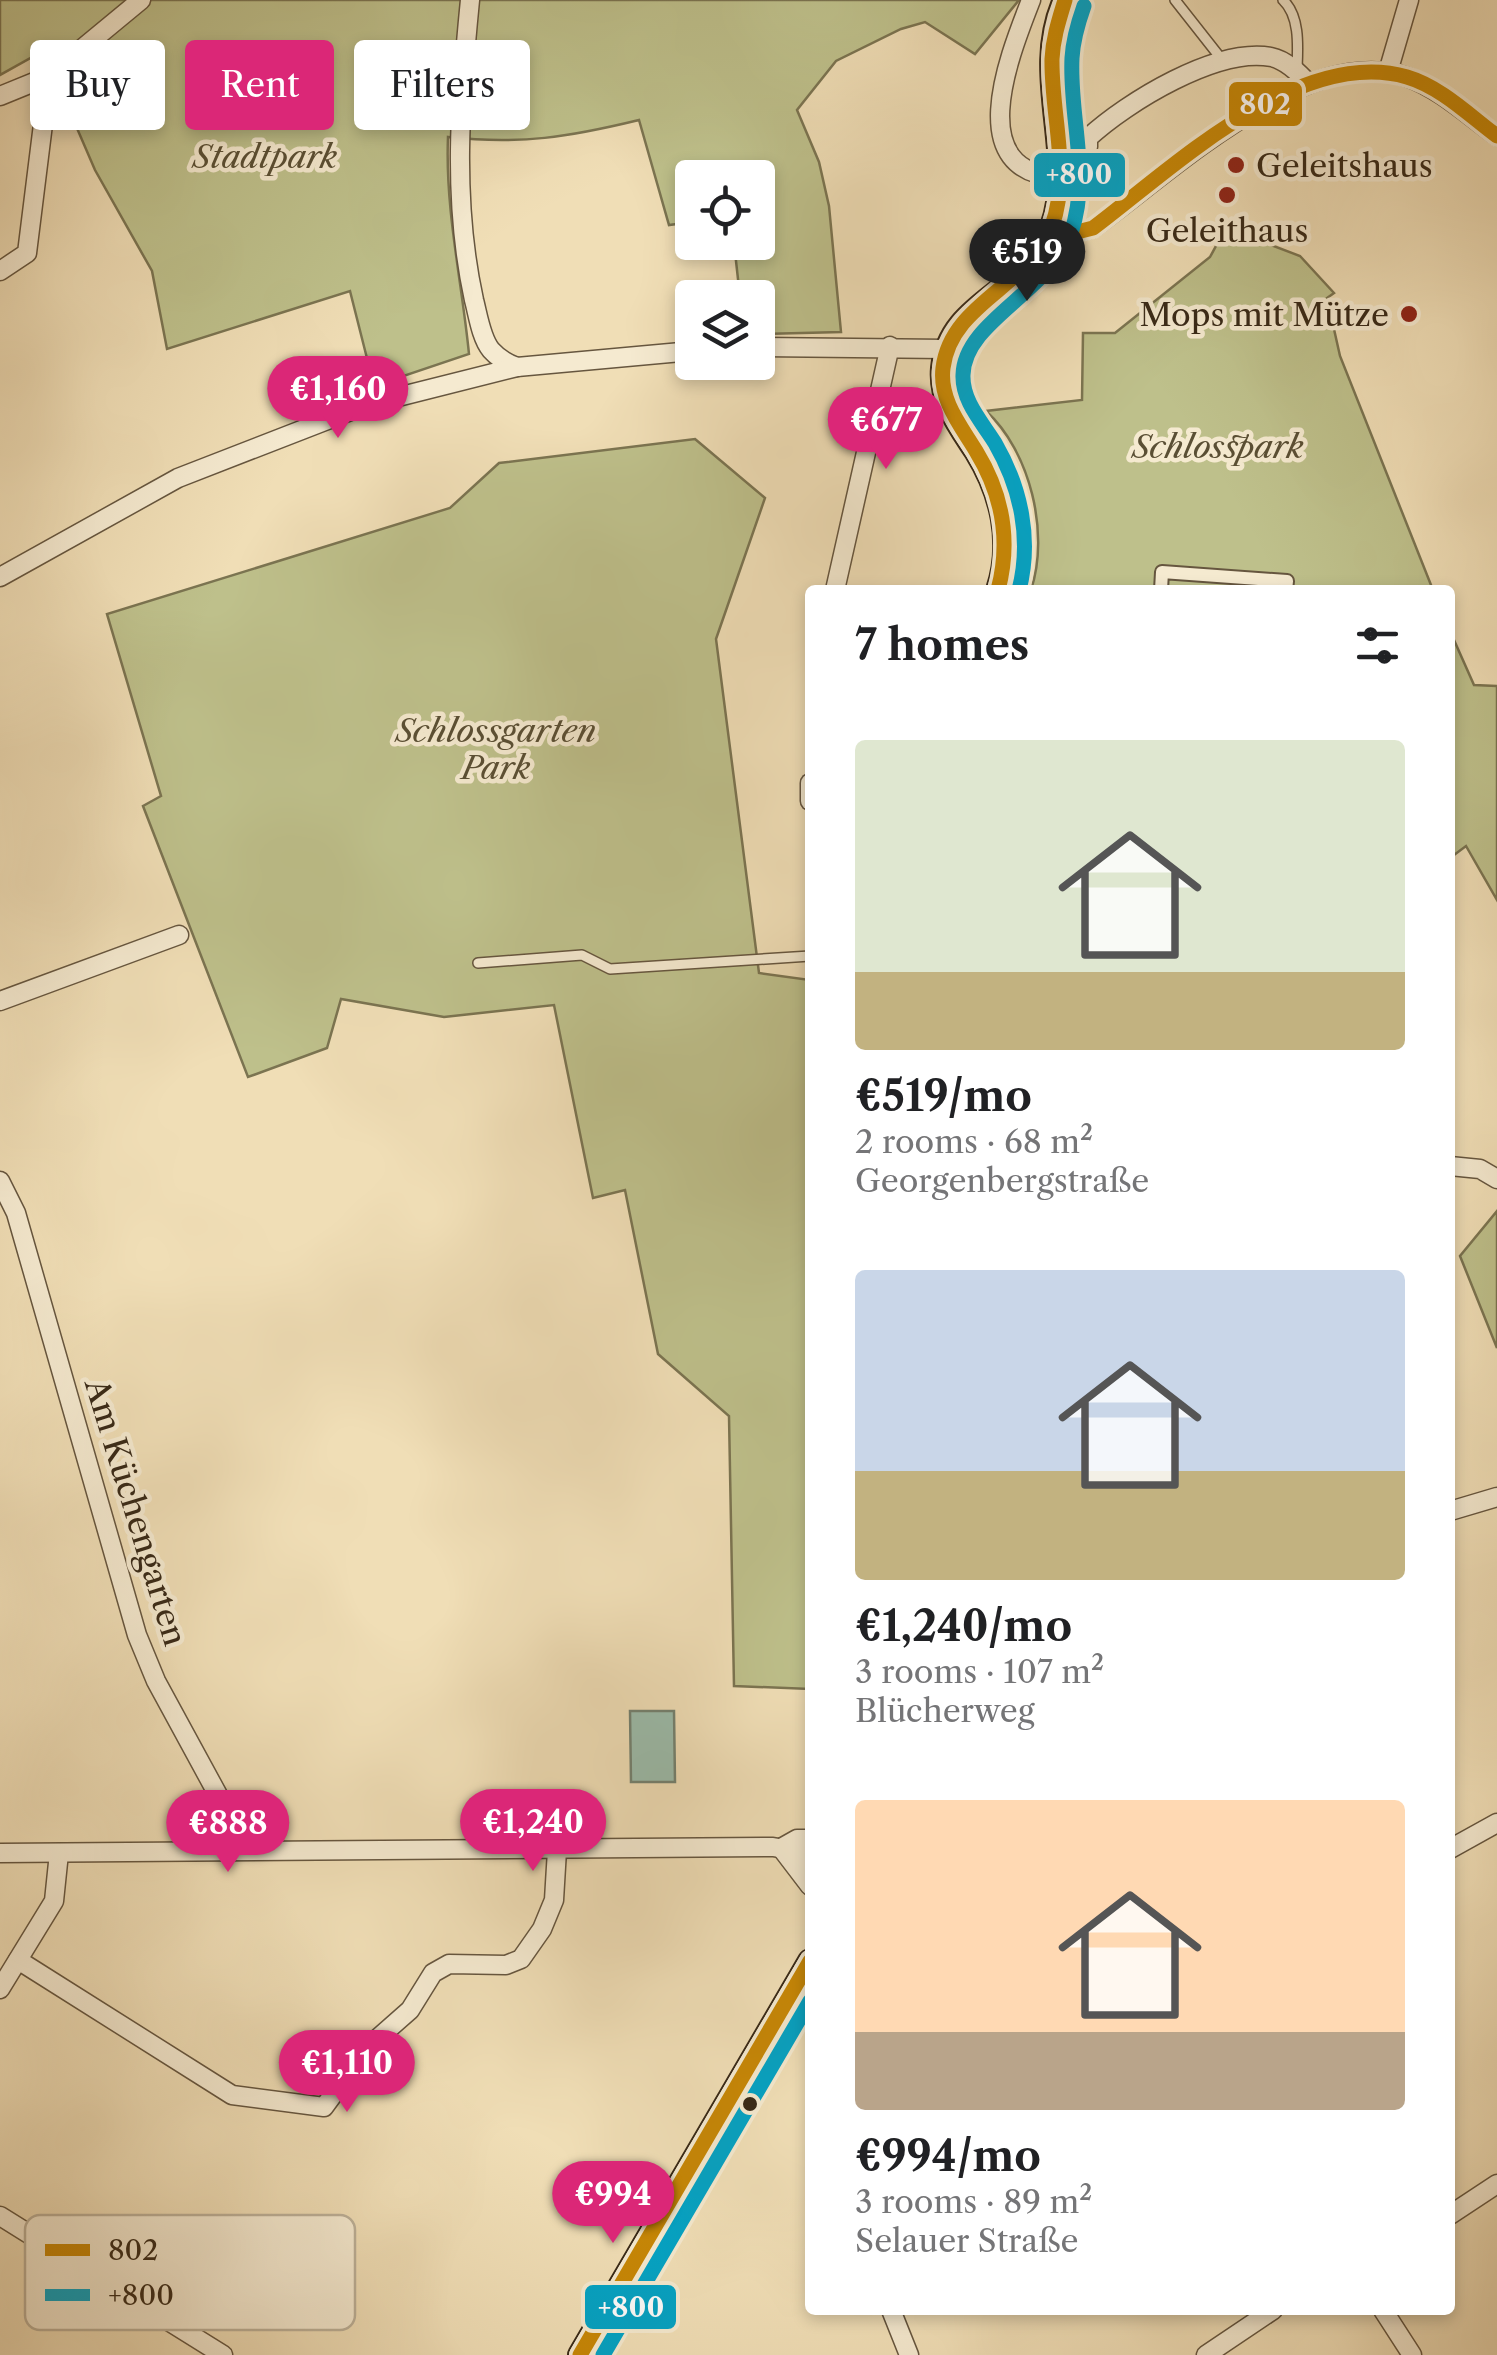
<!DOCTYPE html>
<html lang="en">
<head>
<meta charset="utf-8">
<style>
  body { margin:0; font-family:"Libre Caslon Text",serif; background:#f2f2f2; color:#202124; height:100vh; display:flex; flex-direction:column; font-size:38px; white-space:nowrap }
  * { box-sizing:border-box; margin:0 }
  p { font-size:32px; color:#757577 }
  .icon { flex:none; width:55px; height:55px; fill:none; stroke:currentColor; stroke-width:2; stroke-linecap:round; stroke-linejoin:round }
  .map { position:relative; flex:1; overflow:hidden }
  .details { position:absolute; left:805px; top:585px; width:650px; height:1730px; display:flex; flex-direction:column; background:#fff; border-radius:10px; box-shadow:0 5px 15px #0003 }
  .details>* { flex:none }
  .top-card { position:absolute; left:30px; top:40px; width:625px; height:90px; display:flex; gap:20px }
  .tools { position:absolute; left:675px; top:160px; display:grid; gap:20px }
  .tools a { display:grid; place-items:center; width:100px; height:100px; border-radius:10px; background:#fff; box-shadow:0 5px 15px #0003; font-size:50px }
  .price { position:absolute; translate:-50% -85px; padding:0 22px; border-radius:35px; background:#db2777; color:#fff; font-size:32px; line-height:65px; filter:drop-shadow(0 2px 5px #0008) }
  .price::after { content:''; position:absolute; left:50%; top:60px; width:30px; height:22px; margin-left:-15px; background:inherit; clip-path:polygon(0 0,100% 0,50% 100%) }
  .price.current { background:#222; color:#fff }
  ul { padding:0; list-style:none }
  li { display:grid; align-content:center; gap:20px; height:530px; padding:0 50px }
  li span { display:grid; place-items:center; height:310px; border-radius:10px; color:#555 }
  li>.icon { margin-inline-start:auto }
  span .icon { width:180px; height:180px; fill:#fffc; stroke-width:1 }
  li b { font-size:42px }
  h2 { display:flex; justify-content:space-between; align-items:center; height:120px; padding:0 50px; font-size:42px }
  .tag { padding:0 35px; border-radius:10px; background:#fff; box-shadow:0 5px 15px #0003; font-size:35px; line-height:90px }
  .tag.current { background:#db2777; color:#fff }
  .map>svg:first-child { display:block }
  .green { fill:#bec08b; stroke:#7b7451; stroke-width:2.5 }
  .water { fill:#9bbcab; stroke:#738170; stroke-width:2.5 }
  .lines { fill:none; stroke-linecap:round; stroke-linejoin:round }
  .service-casing { stroke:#66563f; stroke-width:12 }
  .pedestrian-casing { stroke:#66563f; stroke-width:16 }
  .minor-casing { stroke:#66563f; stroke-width:21 }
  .secondary-casing { stroke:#382917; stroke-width:26 }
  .service { stroke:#f5ead0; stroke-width:9 }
  .pedestrian { stroke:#f5ead0; stroke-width:12 }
  .minor { stroke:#f5ead0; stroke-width:18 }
  .secondary { stroke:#f5ead0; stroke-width:22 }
  .bus-1-casing { stroke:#f5ead0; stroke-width:22 }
  .bus-2-casing { stroke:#f5ead0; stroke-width:22 }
  .bus-1 { stroke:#c78706; stroke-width:15 }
  .bus-2 { stroke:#03a3c5; stroke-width:15 }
  .poi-dot { fill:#8f2418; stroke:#f5ead0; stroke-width:4 }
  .bus-dot { fill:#382917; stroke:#f5ead0; stroke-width:4 }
  .labels { text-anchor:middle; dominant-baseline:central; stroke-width:9; stroke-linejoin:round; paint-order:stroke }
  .park-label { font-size:32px; font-style:italic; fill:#5a4f34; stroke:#f5ead0 }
  .poi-label { font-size:32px; fill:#382917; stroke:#f5ead0; text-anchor:start }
  .street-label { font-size:32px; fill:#382917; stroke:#f5ead0 }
  .key { fill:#f5ead0; stroke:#bcb098; stroke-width:2.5 }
  .key-label { font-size:28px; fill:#382917 }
  .line-badge { stroke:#f5ead0; stroke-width:4 }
  .badge-label { font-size:28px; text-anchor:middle; font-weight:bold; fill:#fff }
</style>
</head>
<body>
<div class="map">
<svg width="1497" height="2355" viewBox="0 0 1497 2355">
  <rect width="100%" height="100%" fill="#f0deb6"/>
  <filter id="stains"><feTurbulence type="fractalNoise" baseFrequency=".002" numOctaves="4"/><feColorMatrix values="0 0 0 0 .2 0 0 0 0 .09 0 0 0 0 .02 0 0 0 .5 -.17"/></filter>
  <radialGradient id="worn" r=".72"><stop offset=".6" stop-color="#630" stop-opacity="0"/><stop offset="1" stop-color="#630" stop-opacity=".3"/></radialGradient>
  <g class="green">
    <path d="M0 0H1019L975 54 925 22 901 29 836 61 797 110 819 162 829 206 841 332 758 334V298L740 297 734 243 758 242V178H692V222L669 225 639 120C569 137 521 145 448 137 445 210 462 282 469 354L374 386 350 291 167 349 152 271 95 170 67 105 36 55 0 75Z"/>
    <path d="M1222 235 1263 242 1300 256 1334 293 1327 298 1340 356 1433 590H1031C1050 533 1030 451 986 411L1082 400 1083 333H1115L1210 257Z"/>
    <polygon points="695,439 765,498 716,639 759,973 810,980 810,1689 734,1686 729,1416 658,1354 625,1190 593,1198 554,1005 444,1017 341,999 327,1048 248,1077 143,806 161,796 107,614 450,508 499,463"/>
    <polygon points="1450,631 1474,685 1497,686 1497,900 1466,846 1450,858"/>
    <polygon points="1497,1211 1497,1348 1460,1256"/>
  </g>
  <polygon class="water" points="674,1711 675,1782 631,1782 630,1711"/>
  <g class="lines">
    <g class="service-casing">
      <g id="service">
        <polyline points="1175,0 1223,61"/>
        <path d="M1283 0C1300 16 1298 46 1297 68"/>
        <polyline points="478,963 582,955 610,969 810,956"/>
      </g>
    </g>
    <g class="pedestrian-casing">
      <polyline id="pedestrian" points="1161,590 1162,572 1287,581 1286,590"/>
    </g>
    <g class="minor-casing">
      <g id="minor">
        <path d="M470 0C460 101 452 200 474 300 478 315 481 338 491 350 499 359 506 363 517 367"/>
        <path d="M1031 0C1010 54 961 173 1059 177"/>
        <polyline points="1388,72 1409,0"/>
        <polyline points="0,96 49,76 141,0"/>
        <path d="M1088 147V138C1127 102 1217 47 1271 57 1286 60 1299 73 1309 84"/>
        <path d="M1051 228 1073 233 1093 228C1170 173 1306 42 1407 77 1440 89 1469 116 1497 136"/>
        <polyline points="0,271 27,253 49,76"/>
        <polyline points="758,347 946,349"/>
        <polyline points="0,577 178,478 366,405 517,367 692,351"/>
        <polyline points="835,590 890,346"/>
        <polyline points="810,783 810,801"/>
        <polyline points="0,1001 179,935"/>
        <polyline points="1450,1166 1480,1169 1497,1179"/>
        <polyline points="0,1181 16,1213 137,1635 156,1681 224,1806 232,1851"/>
        <polyline points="1450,1511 1497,1497"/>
        <polyline points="781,1848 810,1886"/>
        <polyline points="781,1848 797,1839 810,1839"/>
        <polyline points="1450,1849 1497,1823"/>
        <polyline points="0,1853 773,1847 796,1851 810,1858"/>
        <polyline points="18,1960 232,2095 324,2107 368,2047 410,2010 433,1973 449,1964 506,1965 521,1959 542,1929 554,1900 557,1850"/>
        <polyline points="0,1989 54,1901 59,1853"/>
        <polyline points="1450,2215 1497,2184"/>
        <polyline points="0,2216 223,2355"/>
        <polyline points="891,2310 909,2355"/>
        <polyline points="1383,2310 1412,2355"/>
        <polyline points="1206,2355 1273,2310"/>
      </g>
    </g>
    <g class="secondary-casing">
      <g id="secondary">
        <path d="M998 590C1014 542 1002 493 976 451 959 425 940 401 943 368 950 299 1027 295 1052 227 1078 154 1031 75 1065 0"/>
        <polyline points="580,2355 810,1961"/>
      </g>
    </g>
    <use href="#service" class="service"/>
    <use href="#pedestrian" class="pedestrian"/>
    <use href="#minor" class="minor"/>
    <use href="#secondary" class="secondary"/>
    <g class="bus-1-casing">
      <g id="bus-1">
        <path d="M1051 228 1073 233 1093 228C1173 168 1299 46 1407 77 1441 87 1470 116 1497 136"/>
        <path d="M998 590C1011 541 1003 495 976 451 961 426 939 400 943 368 951 302 1031 286 1052 226 1071 173 1051 114 1052 59 1053 38 1059 20 1065 0"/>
        <polyline points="580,2355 810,1961"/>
      </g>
    </g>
    <g class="bus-2-casing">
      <g id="bus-2">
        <path d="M1019 590C1032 539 1021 488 995 443 982 422 962 401 963 375 964 321 1050 292 1071 233 1091 175 1069 117 1072 58 1073 40 1078 23 1084 6"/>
        <polyline points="603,2355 810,2001"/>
      </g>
    </g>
    <use href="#bus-1" class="bus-1"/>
    <use href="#bus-2" class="bus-2"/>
  </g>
  <g class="poi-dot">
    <circle cx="1236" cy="165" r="10"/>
    <circle cx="1227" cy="195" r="10"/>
    <circle cx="1409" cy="314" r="10"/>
  </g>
  <circle class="bus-dot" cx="750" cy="2104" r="9"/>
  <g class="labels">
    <g class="park-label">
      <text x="265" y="156">Stadtpark</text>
      <text x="1218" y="446">Schlosspark</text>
      <text x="496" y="730">Schlossgarten<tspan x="496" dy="37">Park</tspan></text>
    </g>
    <g class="poi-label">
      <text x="1256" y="165">Geleitshaus</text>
      <text x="1227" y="230" text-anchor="middle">Geleithaus</text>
      <text x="1389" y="314" text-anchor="end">Mops mit Mütze</text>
    </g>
    <g class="street-label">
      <text transform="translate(136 1512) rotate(73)">Am Küchengarten</text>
    </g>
  </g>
  <rect x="25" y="2215" width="330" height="115" rx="15" class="key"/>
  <rect x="45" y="2244" width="45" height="12" fill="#c78706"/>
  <rect x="45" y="2289" width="45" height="12" fill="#03a3c5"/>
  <g class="key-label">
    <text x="108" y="2260">802</text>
    <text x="108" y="2305">+800</text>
  </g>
  <g class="line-badge">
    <rect x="1227" y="80" width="77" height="48" rx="10" fill="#c78706"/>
    <rect x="1032" y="151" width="95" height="48" rx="10" fill="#03a3c5"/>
    <rect x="583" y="2283" width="95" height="48" rx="10" fill="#03a3c5"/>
  </g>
  <g class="badge-label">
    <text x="1265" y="114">802</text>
    <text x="1079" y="184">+800</text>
    <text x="631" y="2317">+800</text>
  </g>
  <rect width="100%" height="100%" filter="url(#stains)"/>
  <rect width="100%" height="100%" fill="url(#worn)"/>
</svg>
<div class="tools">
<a><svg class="icon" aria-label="locate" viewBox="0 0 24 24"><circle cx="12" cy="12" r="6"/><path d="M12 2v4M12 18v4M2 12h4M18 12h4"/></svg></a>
<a><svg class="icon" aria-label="layers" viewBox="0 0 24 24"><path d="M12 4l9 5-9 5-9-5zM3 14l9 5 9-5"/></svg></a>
</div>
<b class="price current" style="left:1027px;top:304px">€519</b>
<b class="price" style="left:338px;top:441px">€1,160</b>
<b class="price" style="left:886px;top:472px">€677</b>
<b class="price" style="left:533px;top:1874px">€1,240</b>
<b class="price" style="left:228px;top:1875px">€888</b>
<b class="price" style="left:347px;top:2115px">€1,110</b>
<b class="price" style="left:613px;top:2246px">€994</b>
<div class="top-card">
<a class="tag">Buy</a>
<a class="tag current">Rent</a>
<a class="tag">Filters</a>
</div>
<section class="details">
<h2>7 homes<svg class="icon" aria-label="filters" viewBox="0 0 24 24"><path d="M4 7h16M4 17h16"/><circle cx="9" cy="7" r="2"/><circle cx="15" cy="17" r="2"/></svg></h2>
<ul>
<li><span style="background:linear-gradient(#dfe7d0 75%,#c2b280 0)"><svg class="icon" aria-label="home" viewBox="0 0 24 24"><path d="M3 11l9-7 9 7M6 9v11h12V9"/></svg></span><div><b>€519/mo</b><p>2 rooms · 68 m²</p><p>Georgenbergstraße</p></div></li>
<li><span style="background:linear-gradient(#c9d6e8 65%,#c2b280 0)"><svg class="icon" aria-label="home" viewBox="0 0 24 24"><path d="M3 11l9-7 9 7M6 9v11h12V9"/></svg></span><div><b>€1,240/mo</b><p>3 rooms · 107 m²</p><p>Blücherweg</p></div></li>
<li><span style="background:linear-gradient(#ffd9b3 75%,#b9a48a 0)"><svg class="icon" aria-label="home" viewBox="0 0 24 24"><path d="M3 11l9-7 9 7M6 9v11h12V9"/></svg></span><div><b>€994/mo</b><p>3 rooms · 89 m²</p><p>Selauer Straße</p></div></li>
</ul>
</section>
</div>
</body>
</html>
